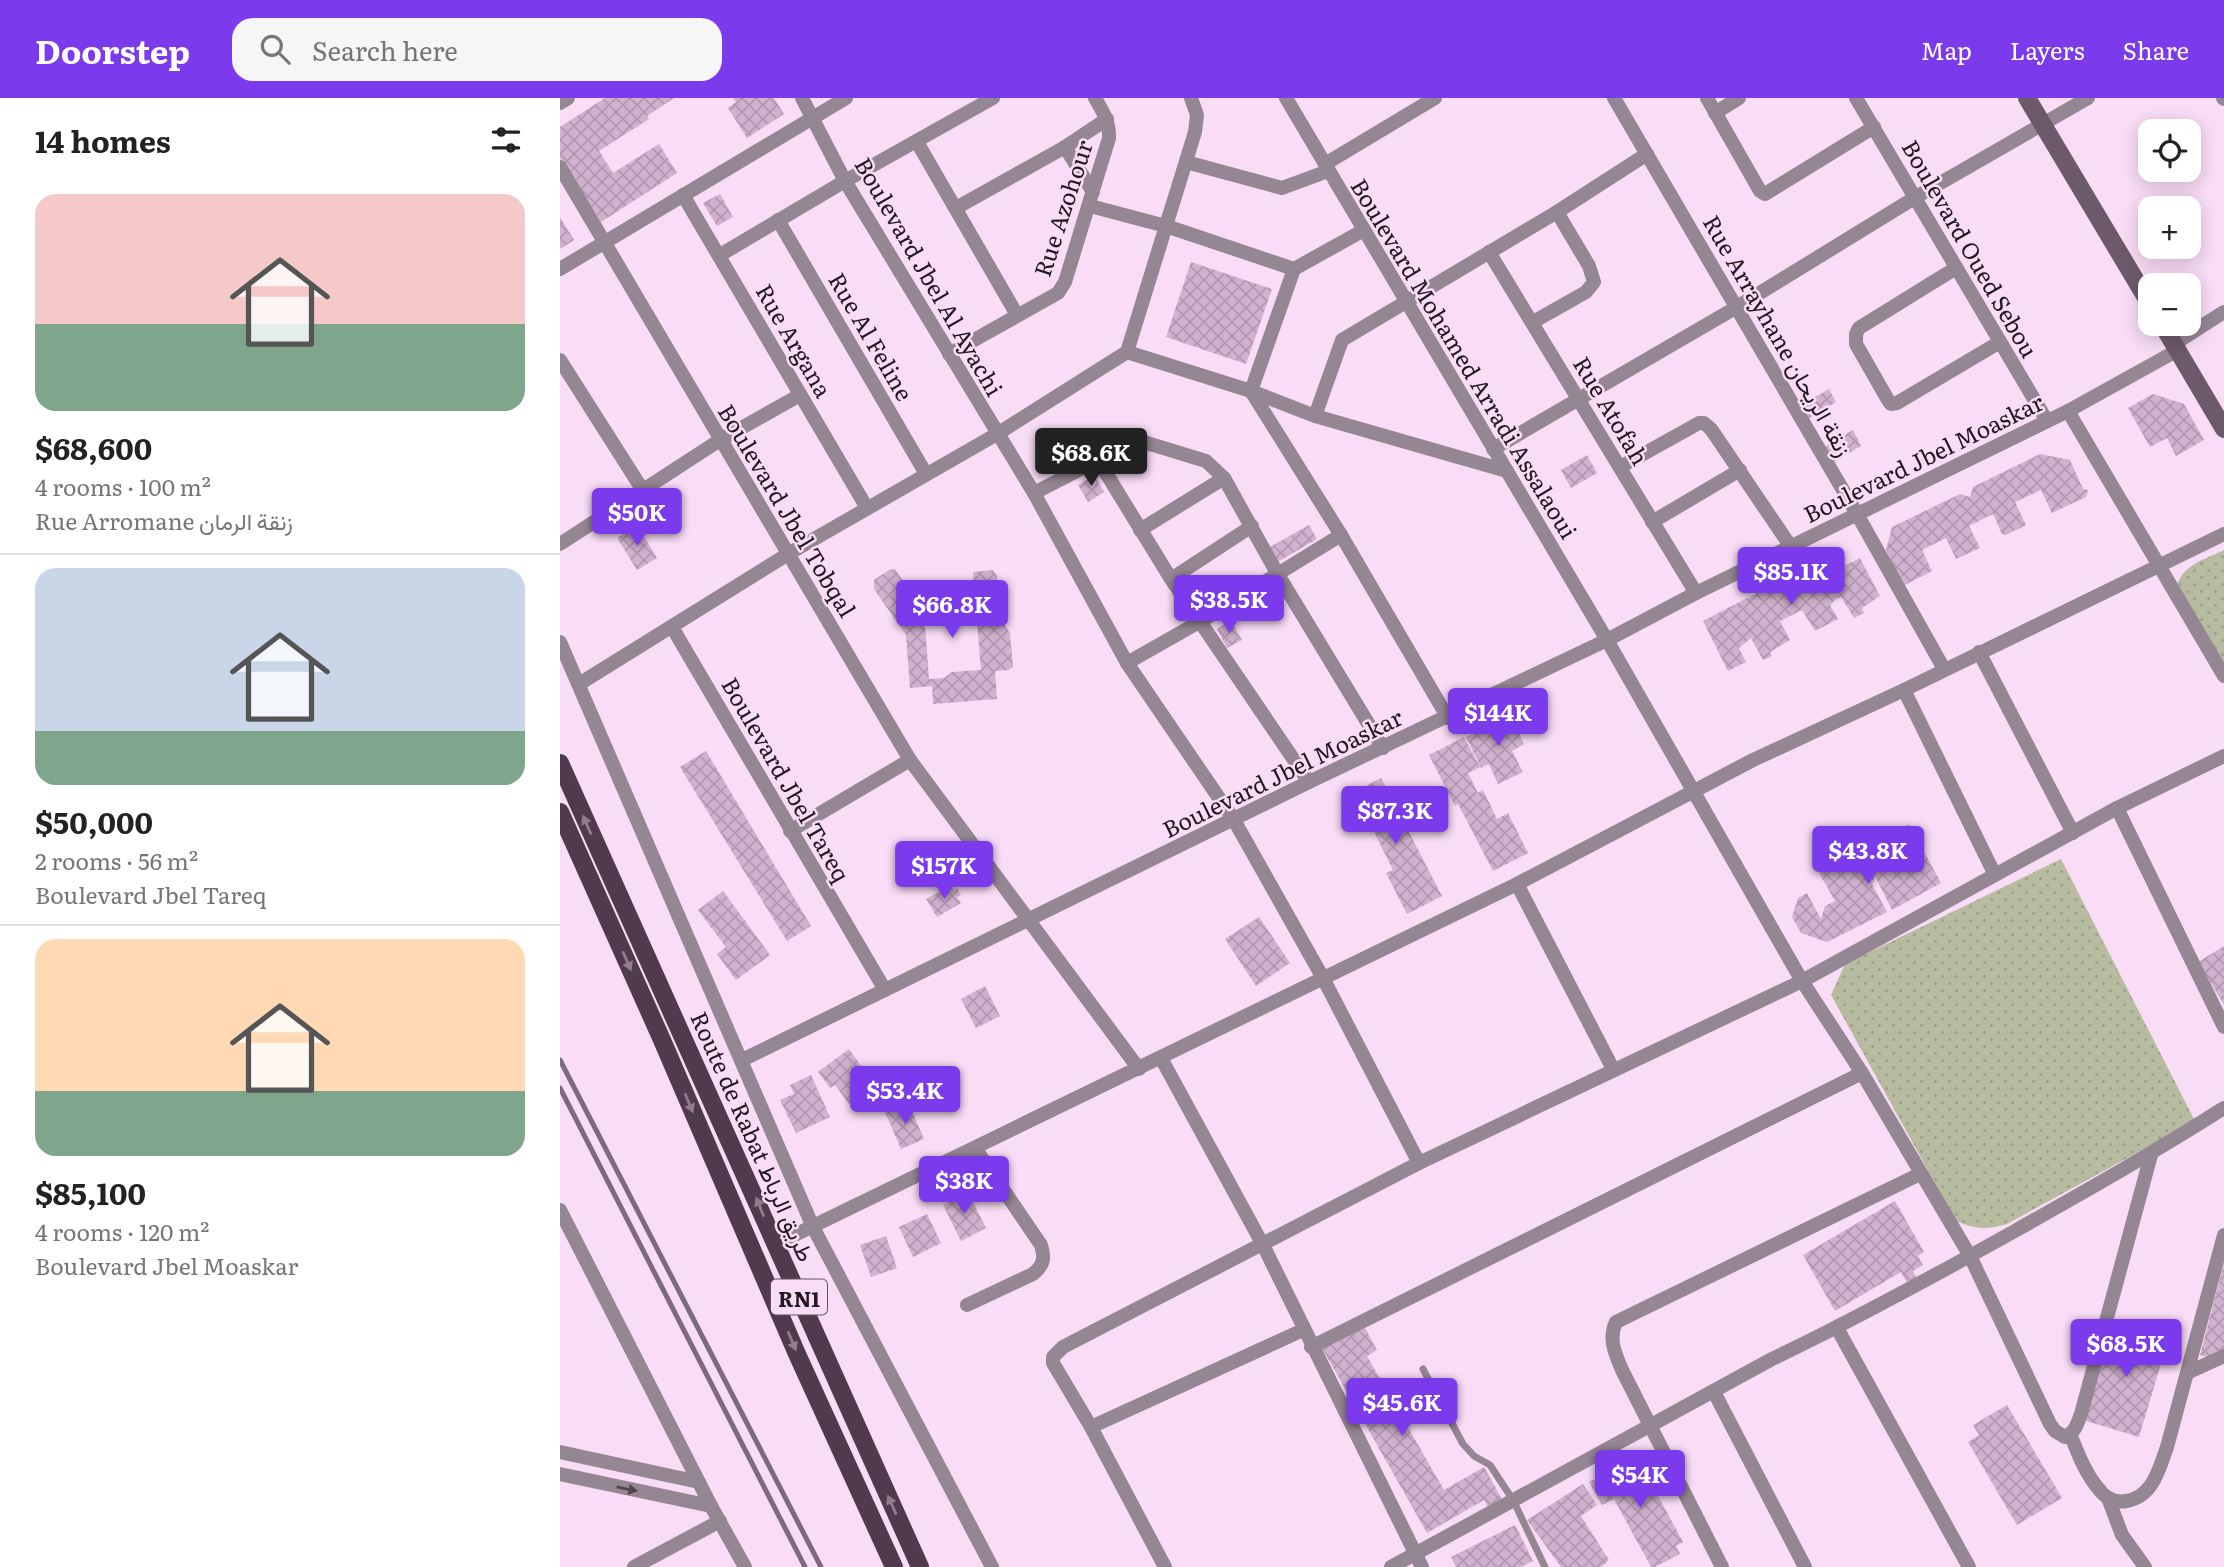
<!DOCTYPE html>
<html lang="en">
<head>
<meta charset="utf-8">
<style>
  body { margin:0; font-family:Literata,Vazirmatn,serif; background:#f6f6f6; color:#222; height:100vh; display:flex; flex-direction:column; font-size:26px; white-space:nowrap }
  * { box-sizing:border-box; margin:0 }
  p { font-size:23px; color:#767676 }
  .icon { flex:none; width:38px; height:38px; fill:none; stroke:currentColor; stroke-width:2; stroke-linecap:round; stroke-linejoin:round }
  .map { position:relative; flex:1; overflow:hidden }
  .side { display:flex; flex-direction:column; background:#fff; width:560px }
  .side>* { flex:none }
  .controls { position:absolute; left:1578px; top:21px; display:grid; gap:14px }
  .controls a { display:grid; place-items:center; width:63px; height:63px; border-radius:14px; background:#fff; box-shadow:0 4px 18px #0003; font-size:35px }
  .price { position:absolute; translate:-50% -60px; padding:0 16px; border-radius:7px; background:#7c3aed; color:#fff; font-size:23px; line-height:46px; filter:drop-shadow(0 2px 4px #0008) }
  .price::after { content:''; position:absolute; left:50%; top:42px; width:21px; height:16px; margin-left:-10px; background:inherit; clip-path:polygon(0 0,100% 0,50% 100%) }
  .price.selected { background:#222; color:#fff }
  ul { padding:0; list-style:none }
  li { display:grid; align-content:center; gap:14px; height:371px; padding:0 35px }
  li+li { border-top:2px solid #e0e0e0 }
  li span { display:grid; place-items:center; height:217px; border-radius:21px; color:#555 }
  li>.icon { margin-inline-start:auto }
  span .icon { width:126px; height:126px; fill:#fffc; stroke-width:1 }
  li b { font-size:30px }
  h2 { display:flex; justify-content:space-between; align-items:center; height:84px; padding:0 35px; font-size:30px }
  header { display:flex; align-items:center; gap:42px; box-sizing:border-box; height:98px; padding:0 35px; background:#7c3aed; color:#fff }
  header strong { font-size:33px }
  nav { display:flex; gap:38px; margin-inline-start:auto; font-size:24px }
  .search { width:490px; height:63px; background:#f6f6f6; display:flex; align-items:center; gap:18px; box-sizing:border-box; padding:0 24px; border-radius:21px; color:#767676; font-size:26px }
  main { display:flex; flex:1; min-height:0 }
  .map>svg:first-child { display:block }
  .grass { fill:url(#grass-dots) }
  .building { fill:url(#building-cross-hatch) }
  .lines { fill:none; stroke-linecap:round; stroke-linejoin:round }
  .lane { stroke:#948692; stroke-width:7 }
  .street { stroke:#948692; stroke-width:14 }
  .secondary { stroke:#6c596a; stroke-width:18 }
  .primary { stroke:#503a4e; stroke-width:18 }
  .rail { stroke:#7d6b7b; stroke-width:5 }
  .oneway { fill:#947b91 }
  .oneway2 { fill:#50444e }
  .labels { text-anchor:middle; dominant-baseline:central; stroke-width:5; stroke-linejoin:round; paint-order:stroke }
  .shield { fill:#f9dcf6; stroke:#625361; stroke-width:2 }
  .shield-label { font-size:21px; font-weight:bold; fill:#221821 }
  .street-label { font-size:23px; fill:#221821; stroke:#f9dcf6 }
</style>
</head>
<body>
<header>
<strong>Doorstep</strong>
<div class="search"><svg class="icon" aria-label="search" viewBox="0 0 24 24"><circle cx="10" cy="10" r="6"/><path d="M15 15l6 6"/></svg>Search here</div>
<nav><a>Map</a><a>Layers</a><a>Share</a></nav>
</header>
<main>
<section class="side">
<h2>14 homes<svg class="icon" aria-label="filters" viewBox="0 0 24 24"><path d="M4 7h16M4 17h16"/><circle cx="9" cy="7" r="2"/><circle cx="15" cy="17" r="2"/></svg></h2>
<ul>
<li><span style="background:linear-gradient(#f6c9c9 60%,#7fa58c 0)"><svg class="icon" aria-label="home" viewBox="0 0 24 24"><path d="M3 11l9-7 9 7M6 9v11h12V9"/></svg></span><div><b>$68,600</b><p>4 rooms · 100 m²</p><p>Rue Arromane زنقة الرمان</p></div></li>
<li><span style="background:linear-gradient(#c9d6e8 75%,#7fa58c 0)"><svg class="icon" aria-label="home" viewBox="0 0 24 24"><path d="M3 11l9-7 9 7M6 9v11h12V9"/></svg></span><div><b>$50,000</b><p>2 rooms · 56 m²</p><p>Boulevard Jbel Tareq</p></div></li>
<li><span style="background:linear-gradient(#ffd9b3 70%,#7fa58c 0)"><svg class="icon" aria-label="home" viewBox="0 0 24 24"><path d="M3 11l9-7 9 7M6 9v11h12V9"/></svg></span><div><b>$85,100</b><p>4 rooms · 120 m²</p><p>Boulevard Jbel Moaskar</p></div></li>
</ul>
</section>
<div class="map">
<svg width="1664" height="1469" viewBox="0 0 1664 1469">
  <defs>
    <pattern id="grass-dots" width="8" height="8" patternUnits="userSpaceOnUse" patternTransform="scale(1.75)"><rect width="8" height="8" fill="#b7bca0"/><path d="M2 2h.1M6 6h.1" fill="none" stroke="#9da18a" stroke-width="1.8" stroke-linecap="round"/></pattern>
    <pattern id="building-cross-hatch" width="8" height="8" patternUnits="userSpaceOnUse" patternTransform="scale(1.75)"><rect width="8" height="8" fill="#d1b2ce"/><path d="M0 0l8 8M0 8l8-8" fill="none" stroke="#b398b1"/></pattern>
  </defs>
  <rect width="100%" height="100%" fill="#f9dcf6"/>
  <g class="grass">
    <path d="M1664 452V568L1616 492C1620 467 1644 462 1664 452Z"/>
    <path d="M1501 761 1635 1023 1447 1126C1427 1132 1415 1131 1396 1123L1271 897 1285 866Z"/>
  </g>
  <g class="building">
    <polygon points="45,0 114,0 87,18 89,21 39,53 53,75 99,46 117,75 41,124 0,60 0,29"/>
    <polygon points="173,0 214,0 224,16 187,40 168,10 176,4"/>
    <polygon points="160,96 173,119 157,128 143,105"/>
    <polygon points="0,119 14,142 0,151"/>
    <polygon points="631,164 712,191 686,266 606,239"/>
    <polygon points="1269,291 1276,304 1248,321 1240,308"/>
    <polygon points="1593,296 1624,306 1644,342 1616,358 1607,340 1590,349 1568,310"/>
    <polygon points="1293,332 1301,348 1272,365 1263,350"/>
    <polygon points="1480,356 1510,362 1523,391 1528,392 1526,399 1492,415 1481,392 1455,404 1466,427 1446,437 1442,436 1433,416 1409,428 1420,450 1396,461 1386,440 1362,452 1372,473 1343,488 1326,452 1332,429 1400,396 1410,399 1413,389"/>
    <polygon points="1027,357 1037,375 1011,390 1001,372"/>
    <polygon points="534,377 544,394 528,404 518,387"/>
    <polygon points="77,427 97,460 77,472 57,440"/>
    <polygon points="749,427 757,441 716,465 708,450"/>
    <polygon points="1274,455 1286,467 1300,460 1320,498 1302,510 1304,515 1294,520 1281,499 1276,501 1270,507 1278,521 1255,533 1242,512 1220,523 1230,542 1210,554 1212,558 1203,562 1191,540 1179,550 1186,564 1168,573 1143,523"/>
    <polygon points="335,471 364,514 369,581 384,580 392,574 421,572 413,474 433,472 437,478 439,508 444,514 445,528 450,535 453,569 448,572 435,573 437,601 373,606 372,588 350,590 346,537 314,491 314,482 329,472"/>
    <polygon points="671,523 682,542 667,550 657,531"/>
    <polygon points="950,617 964,646 952,653 963,674 938,686 929,666 921,670 906,639"/>
    <polygon points="904,639 920,669 908,675 918,695 923,692 937,721 948,715 968,755 933,773 898,706 895,708 869,657"/>
    <polygon points="146,653 251,828 227,843 120,669"/>
    <polygon points="821,680 882,798 847,816 826,775 833,772 809,724 800,729 785,699"/>
    <polygon points="1349,726 1381,785 1332,812 1315,778 1312,786 1327,814 1267,844 1241,835 1232,819 1238,800 1247,795 1261,821 1265,808 1275,803 1259,775"/>
    <polygon points="391,787 394,792 397,790 401,797 397,799 401,805 377,819 366,801"/>
    <polygon points="163,793 210,857 176,882 157,856 166,849 138,812"/>
    <polygon points="699,819 730,865 696,888 665,841"/>
    <polygon points="1664,848 1664,907 1638,864"/>
    <polygon points="425,888 440,918 416,930 401,901"/>
    <polygon points="289,951 315,987 289,1006 275,987 270,990 258,974"/>
    <polygon points="251,977 270,1019 236,1035 220,1002 234,996 230,987"/>
    <polygon points="348,1004 364,1041 341,1051 325,1014"/>
    <polygon points="408,1094 426,1130 401,1143 383,1107"/>
    <polygon points="1335,1103 1364,1154 1358,1158 1363,1167 1353,1173 1356,1179 1347,1185 1341,1174 1275,1213 1243,1157"/>
    <polygon points="367,1116 381,1145 353,1159 339,1129"/>
    <polygon points="326,1138 337,1170 311,1179 300,1147"/>
    <polygon points="1664,1165 1664,1252 1650,1260 1640,1257"/>
    <polygon points="1553,1223 1609,1239 1579,1339 1523,1322"/>
    <polygon points="803,1226 817,1252 807,1258 884,1392 924,1369 943,1403 929,1411 924,1402 867,1435 762,1250"/>
    <polygon points="1447,1307 1502,1400 1457,1427 1408,1344 1419,1337 1413,1327"/>
    <polygon points="1077,1359 1123,1444 1116,1448 1120,1456 1095,1469 1091,1469 1054,1401 1042,1407 1029,1384"/>
    <polygon points="1023,1386 1037,1407 1021,1418 1049,1462 1041,1469 1001,1469 967,1422"/>
    <polygon points="955,1427 973,1463 961,1469 896,1469 891,1459"/>
  </g>
  <g class="lines">
    <polyline class="lane" points="863,1271 903,1346 914,1358 930,1367 953,1402 985,1469"/>
    <g class="street">
      <polyline points="242,0 285,83 474,395 567,565 674,722 763,880 859,1065"/>
      <path d="M726 0 1047 542 1242 883 1302 975 1410 1158 1490 1326 1495 1333 1505 1339C1515 1335 1517 1326 1521 1316L1591 1057"/>
      <polyline points="1054,0 1297,416 1384,571"/>
      <polyline points="1147,0 1200,93 1205,96 1314,29"/>
      <polyline points="1296,0 1487,323"/>
      <polyline points="1663,0 1664,1"/>
      <polyline points="0,5 8,0"/>
      <polyline points="1155,15 1179,0"/>
      <polyline points="357,44 457,217"/>
      <polyline points="505,49 533,94"/>
      <polyline points="626,64 722,90 768,73"/>
      <polyline points="765,66 875,0"/>
      <polyline points="0,69 350,662 579,971"/>
      <polyline points="123,97 307,410"/>
      <polyline points="530,108 606,128 734,171"/>
      <polyline points="396,110 505,49 547,21"/>
      <polyline points="218,122 366,376"/>
      <polyline points="804,132 734,171 691,293 781,437 888,620"/>
      <polyline points="929,154 1136,495"/>
      <polyline points="160,157 285,83 433,0"/>
      <polyline points="1396,170 1299,230 1296,236 1296,246 1328,302 1331,306 1337,305 1440,244"/>
      <polyline points="0,171 286,0"/>
      <polyline points="973,224 1026,194 1034,184 1029,168 997,114"/>
      <polyline points="1614,246 1664,214"/>
      <polyline points="567,254 635,34 637,17 631,0"/>
      <path d="M389 256 498 195 505 184 549 40C550 24 543 14 535 0"/>
      <polyline points="0,262 82,391"/>
      <polyline points="1508,313 1664,578"/>
      <polyline points="755,318 782,242 997,114 1087,56"/>
      <polyline points="933,351 1177,209 1356,99 1528,0"/>
      <polyline points="538,362 611,481 749,684"/>
      <polyline points="1060,369 1139,325 1144,325 1151,331 1231,449"/>
      <polyline points="474,395 577,342 646,363 664,380 717,475 823,650"/>
      <polyline points="1092,424 1180,372"/>
      <polyline points="580,432 664,380"/>
      <polyline points="0,446 160,342 240,297"/>
      <polyline points="611,481 692,428"/>
      <polyline points="112,529 325,892"/>
      <polyline points="0,544 253,1129 432,1469"/>
      <polyline points="1419,554 1513,735"/>
      <polyline points="567,565 641,523 781,437"/>
      <polyline points="19,586 228,456 437,336 567,254 691,293 755,318 947,373"/>
      <polyline points="1344,592 1435,777"/>
      <polyline points="1557,710 1664,929"/>
      <polyline points="230,733 350,662"/>
      <polyline points="957,786 1053,971"/>
      <polyline points="601,960 703,1147 862,1469"/>
      <polyline points="182,962 749,684 1047,542 1136,495 1508,313 1618,252"/>
      <polyline points="0,1112 151,1408 185,1469"/>
      <polyline points="216,1146 957,786 1193,662 1344,592 1664,436"/>
      <path d="M407 1207 473 1176C484 1167 485 1160 481 1147L415 1050"/>
      <polyline points="1277,1230 1409,1469"/>
      <polyline points="751,1249 1302,975"/>
      <polyline points="1627,1275 1664,1258"/>
      <polyline points="1154,1294 1245,1469"/>
      <polyline points="531,1329 743,1232"/>
      <path d="M1510 1336C1518 1355 1525 1375 1538 1390 1545 1400 1555 1405 1566 1403 1593 1399 1599 1371 1607 1349L1664 1137"/>
      <polyline points="0,1354 139,1384"/>
      <polyline points="0,1376 151,1408"/>
      <polyline points="1548,1400 1562,1437 1585,1469"/>
      <polyline points="74,1469 160,1423"/>
      <polyline points="605,1469 531,1329 493,1265 493,1259 503,1249 859,1065 1242,883 1557,710 1664,658"/>
      <path d="M831 1469 1212 1261C1294 1222 1374 1178 1453 1134 1524 1094 1595 1054 1664 1010"/>
      <path d="M1162 1469 1062 1272C1055 1255 1048 1241 1056 1224L1360 1076"/>
    </g>
    <g class="secondary">
      <polyline points="1467,0 1591,208"/>
      <polyline points="1602,226 1664,331"/>
    </g>
    <g class="primary">
      <polyline points="0,665 360,1469"/>
      <polyline points="0,714 102,942 237,1256 334,1469"/>
    </g>
    <g class="rail">
      <polyline points="0,962 261,1469"/>
      <polyline points="0,990 245,1469"/>
    </g>
  </g>
  <defs><path id="oneway-solid" d="M-6-.8H1V-3.2L6.5 0L1 3.2V.8H-6Z" transform="scale(1.75)"/></defs>
  <g class="oneway">
    <use href="#oneway-solid" transform="translate(27 727) rotate(-114)"/>
    <use href="#oneway-solid" transform="translate(67 863) rotate(66)"/>
    <use href="#oneway-solid" transform="translate(129 1005) rotate(67)"/>
    <use href="#oneway-solid" transform="translate(200 1109) rotate(-112)"/>
    <use href="#oneway-solid" transform="translate(232 1243) rotate(67)"/>
    <use href="#oneway-solid" transform="translate(332 1407) rotate(-114)"/>
  </g>
  <use class="oneway2" href="#oneway-solid" transform="translate(67 1391) rotate(12)"/>
  <g class="labels">
    <rect class="shield" x="211" y="1181.5" width="56" height="35" rx="5"/>
    <g class="shield-label">
      <text x="239" y="1199">RN1</text>
    </g>
    <g class="street-label">
      <text transform="translate(502 110) rotate(-72)">Rue Azohour</text>
      <text transform="translate(1411 150) rotate(60)">Boulevard Oued Sebou</text>
      <text transform="translate(370 178) rotate(60)">Boulevard Jbel Al Ayachi</text>
      <text transform="translate(1219 237) rotate(60)">Rue Arrayhane زنقة الريحان</text>
      <text transform="translate(312 238) rotate(60)">Rue Al Feline</text>
      <text transform="translate(235 242) rotate(60)">Rue Argana</text>
      <text transform="translate(905 260) rotate(59)">Boulevard Mohamed Arradi Assalaoui</text>
      <text transform="translate(1052 312) rotate(59)">Rue Atofah</text>
      <text transform="translate(1363 359) rotate(-26)">Boulevard Jbel Moaskar</text>
      <text transform="translate(228 412) rotate(59)">Boulevard Jbel Tobqal</text>
      <text transform="translate(722 674) rotate(-26)">Boulevard Jbel Moaskar</text>
      <text transform="translate(227 681) rotate(60)">Boulevard Jbel Tareq</text>
      <text transform="translate(194 1038) rotate(66)">Route de Rabat طريق الرباط</text>
    </g>
  </g>
</svg>
<div class="controls">
<a><svg class="icon" aria-label="locate" viewBox="0 0 24 24"><circle cx="12" cy="12" r="6"/><path d="M12 2v4M12 18v4M2 12h4M18 12h4"/></svg></a>
<a>+</a>
<a>−</a>
</div>
<b class="price selected" style="left:531px;top:390px">$68.6K</b>
<b class="price" style="left:77px;top:450px">$50K</b>
<b class="price" style="left:1231px;top:509px">$85.1K</b>
<b class="price" style="left:669px;top:537px">$38.5K</b>
<b class="price" style="left:392px;top:542px">$66.8K</b>
<b class="price" style="left:938px;top:650px">$144K</b>
<b class="price" style="left:835px;top:748px">$87.3K</b>
<b class="price" style="left:1308px;top:788px">$43.8K</b>
<b class="price" style="left:384px;top:803px">$157K</b>
<b class="price" style="left:345px;top:1028px">$53.4K</b>
<b class="price" style="left:404px;top:1118px">$38K</b>
<b class="price" style="left:1566px;top:1281px">$68.5K</b>
<b class="price" style="left:842px;top:1340px">$45.6K</b>
<b class="price" style="left:1080px;top:1412px">$54K</b>
</div>
</main>
</body>
</html>
